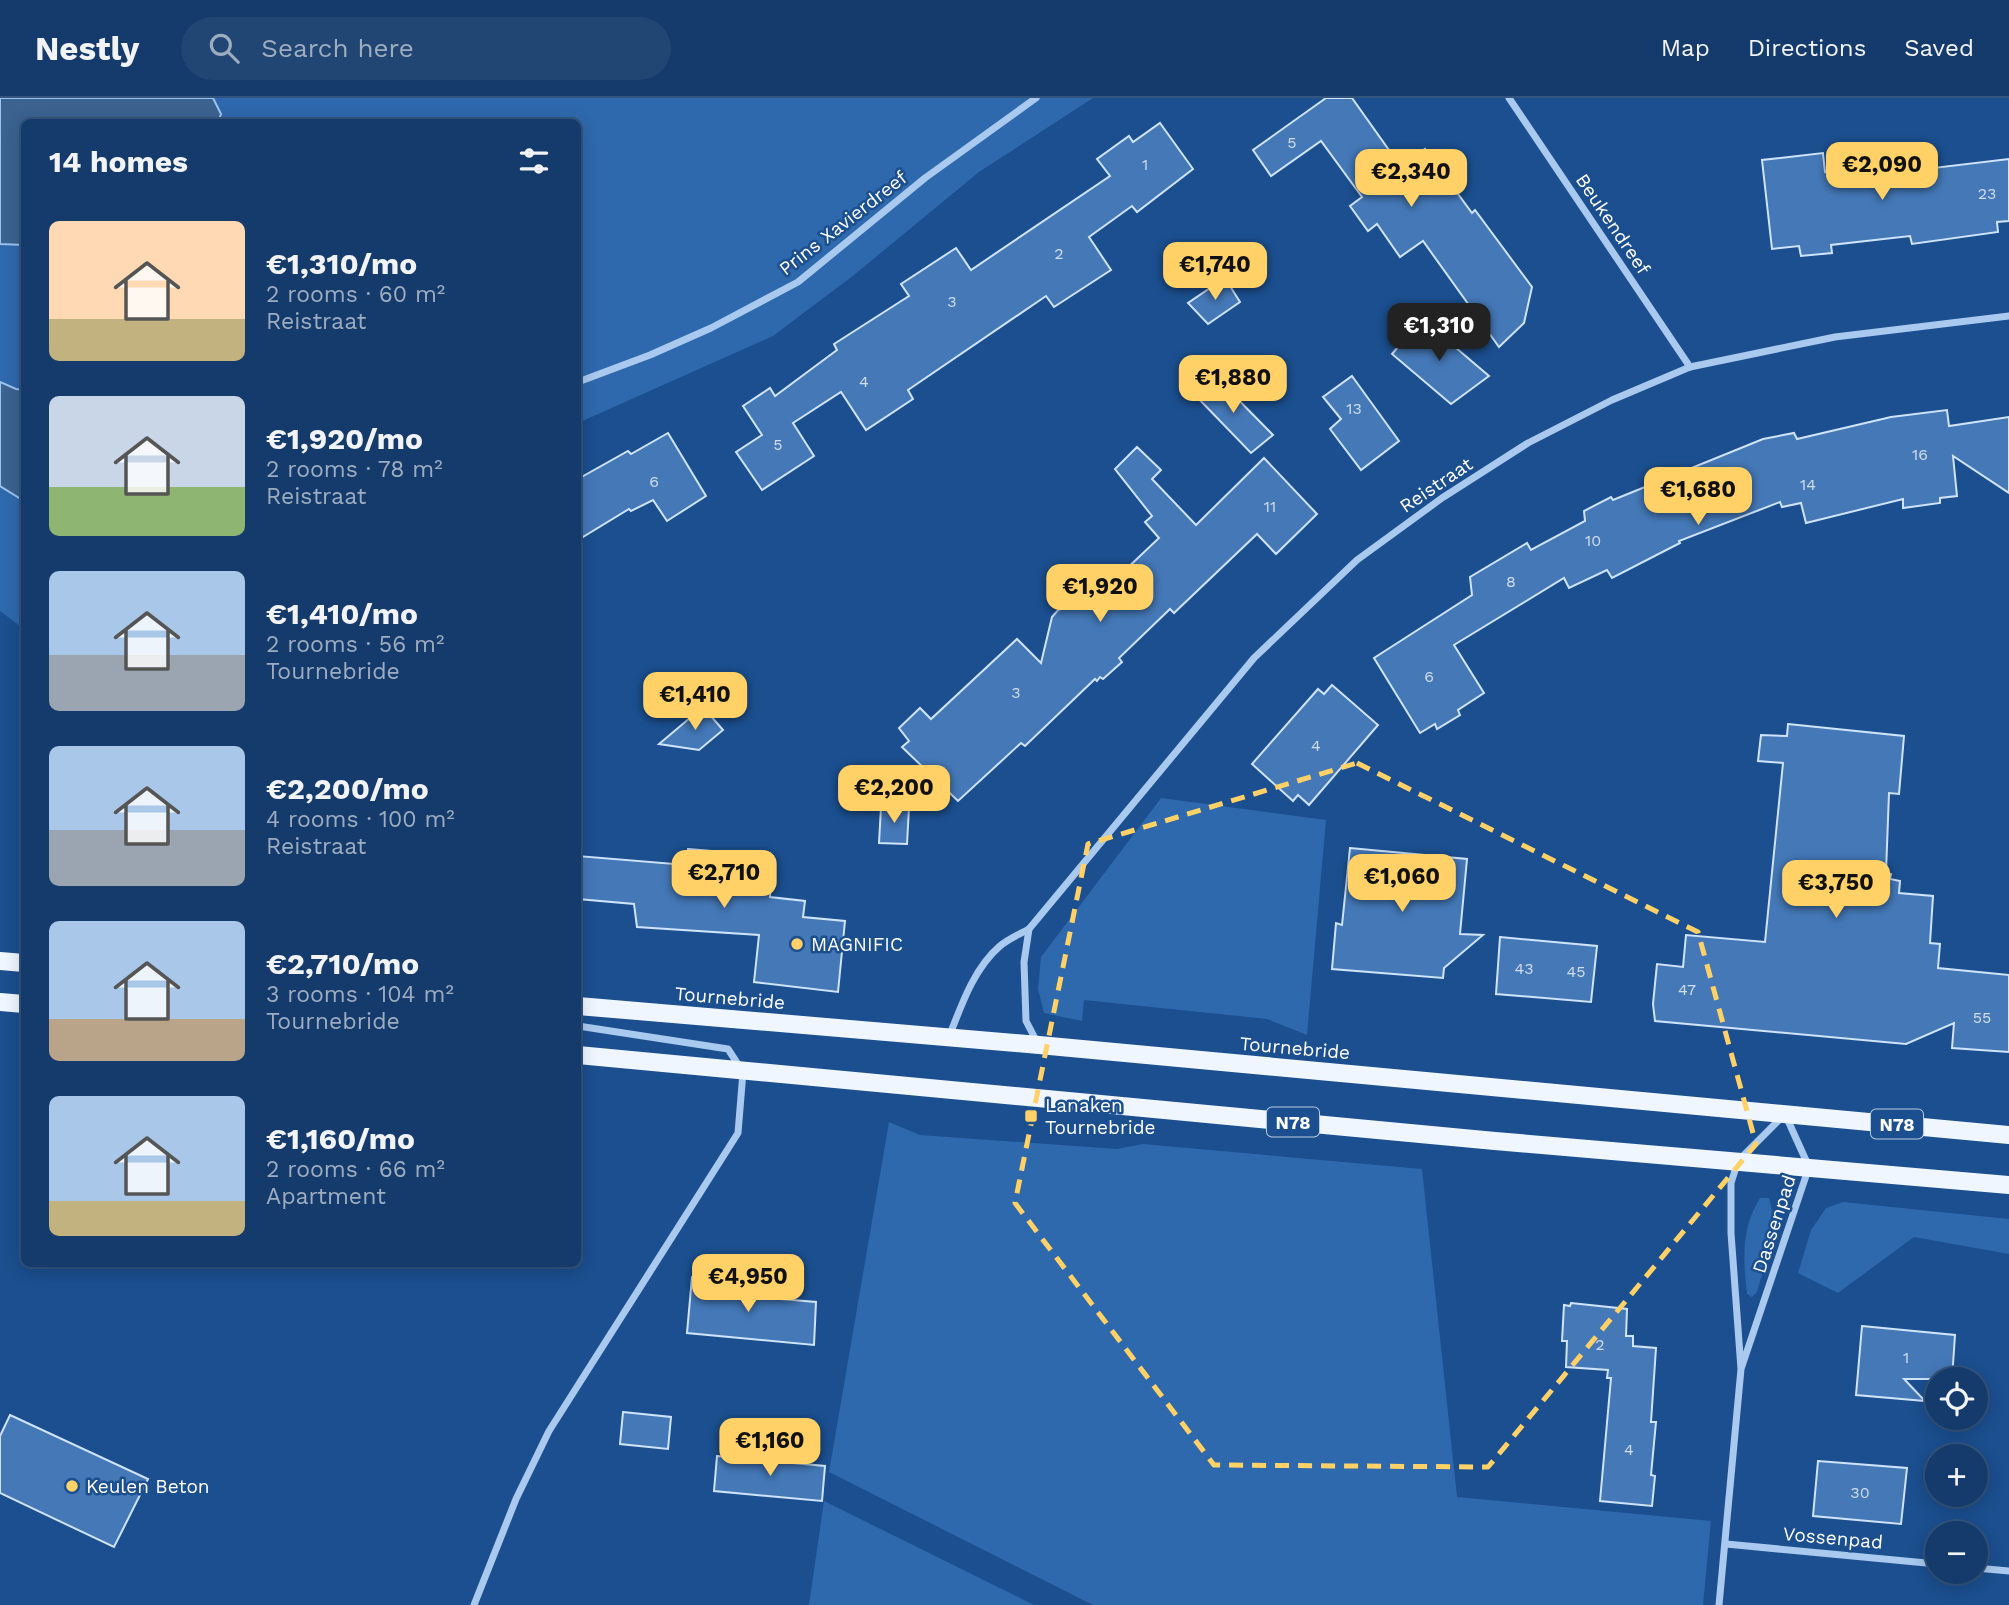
<!DOCTYPE html>
<html lang="en">
<head>
<meta charset="utf-8">
<style>
  body { margin:0; font-family:"Work Sans",sans-serif; background:#214673; color:#f1f3f6; height:100vh; display:flex; flex-direction:column; font-size:26px; white-space:nowrap }
  * { box-sizing:border-box; margin:0 }
  p { font-size:23px; color:#9dadc1 }
  .icon { flex:none; width:38px; height:38px; fill:none; stroke:currentColor; stroke-width:2; stroke-linecap:round; stroke-linejoin:round }
  .map { position:relative; flex:1; overflow:hidden }
  .panel { position:absolute; left:21px; top:21px; width:560px; height:1148px; display:flex; flex-direction:column; background:#143b6b; border-radius:10px; box-shadow:0 4px 18px #0003,0 0 0 2px #33557e }
  .panel>* { flex:none }
  .buttons { position:absolute; left:1925px; top:1269px; display:grid; gap:14px }
  .buttons a { display:grid; place-items:center; width:63px; height:63px; border-radius:50%; background:#143b6b; box-shadow:0 4px 18px #0003,0 0 0 2px #33557e; font-size:35px }
  .price { position:absolute; translate:-50% -60px; padding:0 16px; border-radius:14px; background:#ffd166; color:#111; font-size:23px; line-height:46px; filter:drop-shadow(0 2px 4px #0008) }
  .price::after { content:''; position:absolute; left:50%; top:42px; width:21px; height:16px; margin-left:-10px; background:inherit; clip-path:polygon(0 0,100% 0,50% 100%) }
  .price.selected { background:#222; color:#fff }
  ul { padding:0; list-style:none }
  li { display:flex; align-items:center; gap:21px; height:175px; padding:0 28px }
  li span { display:grid; place-items:center; flex:none; width:196px; height:140px; border-radius:10px; color:#555 }
  li>.icon { margin-inline-start:auto }
  span .icon { width:84px; height:84px; fill:#fffc; stroke-width:1 }
  li b { font-size:30px }
  h2 { display:flex; justify-content:space-between; align-items:center; height:84px; padding:0 28px; font-size:30px }
  header { display:flex; align-items:center; gap:42px; box-sizing:border-box; height:98px; padding:0 35px; background:#143b6b; border-bottom:2px solid #33557e }
  header strong { font-size:33px }
  nav { display:flex; gap:38px; margin-inline-start:auto; font-size:24px }
  .search { width:490px; height:63px; background:#214673; display:flex; align-items:center; gap:18px; box-sizing:border-box; padding:0 24px; border-radius:38px; color:#9dadc1; font-size:26px }
  .map>svg:first-child { display:block }
  .green { fill:#2e69ad }
  .water { fill:#3c6290; stroke:#9cc4f0; stroke-width:2 }
  .building { fill:#4478b7; stroke:#cfe3fa; stroke-width:2 }
  .lines { fill:none; stroke-linecap:round; stroke-linejoin:round }
  .street { stroke:#a9c9ee; stroke-width:7 }
  .primary { stroke:#f0f6ff; stroke-width:18 }
  .marked { fill:none; stroke:#ffd166; stroke-width:5; stroke-dasharray:14 9; stroke-linejoin:round }
  .poi-dot { fill:#ffd166; stroke:#1b4f8f; stroke-width:2.5 }
  .labels { text-anchor:middle; dominant-baseline:central; stroke-width:5; stroke-linejoin:round; paint-order:stroke }
  .number-label { font-size:16px; fill:#d0dded }
  .shield { fill:#1b4f8f; stroke:#bbcadd; stroke-width:2 }
  .shield-label { font-size:18px; font-weight:bold; fill:#fff }
  .street-label { font-size:19px; fill:#fff; stroke:#1b4f8f }
  .poi-label { font-size:19px; fill:#fff; stroke:#1b4f8f; text-anchor:start }
</style>
</head>
<body>
<header>
<strong>Nestly</strong>
<div class="search"><svg class="icon" aria-label="search" viewBox="0 0 24 24"><circle cx="10" cy="10" r="6"/><path d="M15 15l6 6"/></svg>Search here</div>
<nav><a>Map</a><a>Directions</a><a>Saved</a></nav>
</header>
<div class="map">
<svg width="2009" height="1507" viewBox="0 0 2009 1507">
  <rect width="100%" height="100%" fill="#1b4f8f"/>
  <g class="green">
    <polygon points="213,0 1093,0 979,74 854,177 773,238 578,325 578,24 218,24 221,16"/>
    <polygon points="0,146 24,147 24,292 16,291 0,284"/>
    <polygon points="0,388 24,403 24,531 0,513"/>
    <polygon points="1161,700 1326,722 1307,937 1267,921 1084,902 1082,923 1044,915 1038,891 1041,859"/>
    <polygon points="889,1024 920,1037 1117,1051 1143,1046 1422,1071 1457,1399 1711,1423 1703,1507 1093,1507 829,1374"/>
    <path d="M1760 1100H1769C1779 1129 1765 1165 1757 1194L1752 1199 1747 1196C1743 1162 1741 1130 1760 1100Z"/>
    <polygon points="1843,1104 2009,1121 2009,1156 1914,1139 1838,1195 1798,1175 1811,1132 1826,1110"/>
    <polygon points="824,1403 1034,1507 809,1507"/>
  </g>
  <g class="water">
    <polygon points="0,0 213,0 221,16 218,24 24,24 24,147 0,146"/>
    <polygon points="0,284 16,291 24,292 24,403 0,388"/>
  </g>
  <g class="building">
    <polygon points="1326,0 1352,0 1394,59 1404,52 1411,61 1425,51 1472,115 1475,112 1532,189 1524,225 1499,249 1423,143 1400,159 1377,126 1368,133 1350,108 1362,99 1321,43 1271,78 1253,52"/>
    <polygon points="1160,25 1193,71 1137,114 1132,108 1089,139 1111,172 1054,209 1046,198 908,292 913,301 866,332 841,294 793,325 814,358 762,392 736,354 762,337 743,308 770,290 775,298 837,252 834,246 909,198 901,186 956,150 971,172 1110,78 1097,61 1129,38 1133,44"/>
    <polygon points="1823,55 1825,74 1933,57 1934,70 2009,61 2009,123 1997,124 1998,134 1912,146 1910,138 1831,147 1832,155 1801,158 1799,148 1772,151 1762,62"/>
    <polygon points="1225,180 1240,204 1208,226 1188,205"/>
    <polygon points="1422,221 1489,278 1451,306 1392,256"/>
    <polygon points="1215,278 1273,337 1251,355 1194,296"/>
    <polygon points="1352,278 1399,343 1361,372 1330,331 1341,321 1323,299"/>
    <polygon points="1947,312 1949,328 2009,319 2009,395 1953,358 1957,398 1940,400 1940,405 1903,410 1903,401 1806,425 1801,405 1782,409 1780,404 1679,443 1680,445 1612,480 1607,472 1569,490 1564,480 1454,547 1484,595 1458,612 1460,617 1437,631 1435,626 1420,635 1374,560 1472,497 1470,479 1527,445 1531,452 1585,423 1584,413 1611,399 1613,402 1763,341 1794,335 1797,341 1891,319"/>
    <polygon points="668,335 706,398 667,423 653,402 631,413 629,411 578,442 578,381 628,353 631,356"/>
    <polygon points="1137,349 1161,372 1152,381 1196,427 1264,360 1317,416 1276,456 1257,436 1174,515 1170,511 1119,560 1122,564 1103,581 1100,579 1097,583 1095,581 1025,648 1021,645 958,703 902,649 909,643 899,630 920,610 931,621 1017,541 1041,565 1052,519 1058,512 1103,498 1101,495 1159,440 1145,424 1152,418 1115,371"/>
    <polygon points="1332,587 1378,627 1309,707 1298,697 1293,703 1252,666 1318,591 1324,596"/>
    <polygon points="703,609 723,632 699,652 659,646"/>
    <polygon points="1788,626 1904,638 1899,696 1889,695 1886,774 1891,776 1890,781 1900,783 1899,795 1933,798 1930,845 1940,846 1938,870 2009,877 2009,954 1952,950 1954,925 1906,946 1655,923 1653,906 1657,866 1683,869 1686,837 1765,844 1783,665 1758,663 1761,637 1787,638"/>
    <polygon points="881,709 909,710 907,746 879,745"/>
    <polygon points="1350,750 1467,761 1460,836 1483,837 1444,870 1443,880 1332,871 1336,825 1342,827"/>
    <polygon points="688,751 773,758 770,799 805,803 803,819 845,823 838,894 754,884 759,837 637,829 634,806 578,801 578,758 686,767"/>
    <polygon points="1500,839 1597,848 1591,904 1496,896"/>
    <polygon points="692,1179 734,1183 735,1191 769,1194 769,1200 816,1204 814,1247 687,1235"/>
    <polygon points="1571,1205 1627,1211 1626,1238 1633,1238 1633,1248 1656,1250 1651,1324 1656,1324 1651,1377 1655,1378 1652,1408 1600,1403 1611,1280 1607,1280 1608,1272 1566,1269 1567,1243 1562,1243 1564,1207 1570,1208"/>
    <polygon points="1862,1228 1955,1237 1952,1281 1904,1281 1925,1303 1856,1297"/>
    <polygon points="623,1314 671,1319 668,1351 620,1346"/>
    <polygon points="10,1317 148,1381 114,1449 0,1395 0,1338"/>
    <polygon points="717,1358 825,1368 822,1403 714,1393"/>
    <polygon points="1818,1363 1907,1370 1901,1426 1813,1418"/>
  </g>
  <g class="lines">
    <g class="street">
      <polyline points="1509,0 1690,269"/>
      <polyline points="578,284 650,257 711,230 798,184 925,80 1036,0"/>
      <polyline points="1029,831 1024,864 1026,923 1038,946"/>
      <path d="M949 939C961 908 974 870 1000 848 1008 841 1020 836 1029 831L1254 560 1357 462 1442 400 1528 345 1612 302 1690 269 1835 239 2009 218"/>
      <polyline points="1726,1446 1937,1466"/>
      <polyline points="1976,1470 2009,1473"/>
      <polyline points="474,1507 516,1401 549,1333 738,1035 743,974 728,951 578,928"/>
      <polyline points="1719,1507 1741,1271 1731,1135 1731,1085 1738,1063 1785,1016 1809,1069 1741,1271"/>
    </g>
    <g class="primary">
      <polyline points="0,863 24,865"/>
      <polyline points="0,904 24,906"/>
      <polyline points="578,908 1039,947 2009,1037"/>
      <polyline points="578,957 1495,1043 2009,1087"/>
    </g>
  </g>
  <path class="marked" d="M1357 665 1698 834 1756 1046 1488 1369 1214 1367 1015 1105 1088 746Z"/>
  <g class="poi-dot">
    <circle cx="797" cy="846" r="7"/>
    <rect x="1024" y="1011" width="14" height="14" rx="3.5"/>
    <circle cx="72" cy="1388" r="7"/>
  </g>
  <g class="labels">
    <g class="number-label">
      <text x="1292" y="44">5</text>
      <text x="1145" y="66">1</text>
      <text x="1987" y="95">23</text>
      <text x="1059" y="155">2</text>
      <text x="952" y="203">3</text>
      <text x="864" y="283">4</text>
      <text x="1354" y="310">13</text>
      <text x="778" y="346">5</text>
      <text x="1920" y="356">16</text>
      <text x="654" y="383">6</text>
      <text x="1808" y="386">14</text>
      <text x="1270" y="408">11</text>
      <text x="1593" y="442">10</text>
      <text x="1511" y="483">8</text>
      <text x="1429" y="578">6</text>
      <text x="1016" y="594">3</text>
      <text x="1316" y="647">4</text>
      <text x="1524" y="870">43</text>
      <text x="1576" y="873">45</text>
      <text x="1687" y="891">47</text>
      <text x="1982" y="919">55</text>
      <text x="1600" y="1246">2</text>
      <text x="1906" y="1259">1</text>
      <text x="1629" y="1351">4</text>
      <text x="1860" y="1394">30</text>
    </g>
    <g class="shield">
      <rect x="1267" y="1009.5" width="52" height="29" rx="5"/>
      <rect x="1871" y="1011.5" width="52" height="29" rx="5"/>
    </g>
    <g class="shield-label">
      <text x="1293" y="1024">N78</text>
      <text x="1897" y="1026">N78</text>
    </g>
    <g class="street-label">
      <text transform="translate(843 125) rotate(-38)">Prins Xavierdreef</text>
      <text transform="translate(1613 126) rotate(56)">Beukendreef</text>
      <text transform="translate(1436 387) rotate(-34)">Reistraat</text>
      <text transform="translate(730 900) rotate(5)">Tournebride</text>
      <text transform="translate(1295 950) rotate(5)">Tournebride</text>
      <text transform="translate(1774 1126) rotate(-72)">Dassenpad</text>
      <text transform="translate(1833 1440) rotate(5)">Vossenpad</text>
    </g>
    <g class="poi-label">
      <text x="811" y="846">MAGNIFIC</text>
      <text x="1045" y="1007">Lanaken<tspan x="1045" dy="22">Tournebride</tspan></text>
      <text x="86" y="1388">Keulen Beton</text>
    </g>
  </g>
</svg>
<div class="buttons">
<a><svg class="icon" aria-label="locate" viewBox="0 0 24 24"><circle cx="12" cy="12" r="6"/><path d="M12 2v4M12 18v4M2 12h4M18 12h4"/></svg></a>
<a>+</a>
<a>−</a>
</div>
<b class="price" style="left:1882px;top:104px">€2,090</b>
<b class="price" style="left:1411px;top:111px">€2,340</b>
<b class="price" style="left:1215px;top:204px">€1,740</b>
<b class="price selected" style="left:1439px;top:265px">€1,310</b>
<b class="price" style="left:1233px;top:317px">€1,880</b>
<b class="price" style="left:1698px;top:429px">€1,680</b>
<b class="price" style="left:1100px;top:526px">€1,920</b>
<b class="price" style="left:695px;top:634px">€1,410</b>
<b class="price" style="left:894px;top:727px">€2,200</b>
<b class="price" style="left:724px;top:812px">€2,710</b>
<b class="price" style="left:1402px;top:816px">€1,060</b>
<b class="price" style="left:1836px;top:822px">€3,750</b>
<b class="price" style="left:748px;top:1216px">€4,950</b>
<b class="price" style="left:770px;top:1380px">€1,160</b>
<section class="panel">
<h2>14 homes<svg class="icon" aria-label="filters" viewBox="0 0 24 24"><path d="M4 7h16M4 17h16"/><circle cx="9" cy="7" r="2"/><circle cx="15" cy="17" r="2"/></svg></h2>
<ul>
<li><span style="background:linear-gradient(#ffd9b3 70%,#c2b280 0)"><svg class="icon" aria-label="home" viewBox="0 0 24 24"><path d="M3 11l9-7 9 7M6 9v11h12V9"/></svg></span><div><b>€1,310/mo</b><p>2 rooms · 60 m²</p><p>Reistraat</p></div></li>
<li><span style="background:linear-gradient(#c9d6e8 65%,#8fb573 0)"><svg class="icon" aria-label="home" viewBox="0 0 24 24"><path d="M3 11l9-7 9 7M6 9v11h12V9"/></svg></span><div><b>€1,920/mo</b><p>2 rooms · 78 m²</p><p>Reistraat</p></div></li>
<li><span style="background:linear-gradient(#a9c7e8 60%,#9aa5b1 0)"><svg class="icon" aria-label="home" viewBox="0 0 24 24"><path d="M3 11l9-7 9 7M6 9v11h12V9"/></svg></span><div><b>€1,410/mo</b><p>2 rooms · 56 m²</p><p>Tournebride</p></div></li>
<li><span style="background:linear-gradient(#a9c7e8 60%,#9aa5b1 0)"><svg class="icon" aria-label="home" viewBox="0 0 24 24"><path d="M3 11l9-7 9 7M6 9v11h12V9"/></svg></span><div><b>€2,200/mo</b><p>4 rooms · 100 m²</p><p>Reistraat</p></div></li>
<li><span style="background:linear-gradient(#a9c7e8 70%,#b9a48a 0)"><svg class="icon" aria-label="home" viewBox="0 0 24 24"><path d="M3 11l9-7 9 7M6 9v11h12V9"/></svg></span><div><b>€2,710/mo</b><p>3 rooms · 104 m²</p><p>Tournebride</p></div></li>
<li><span style="background:linear-gradient(#a9c7e8 75%,#c2b280 0)"><svg class="icon" aria-label="home" viewBox="0 0 24 24"><path d="M3 11l9-7 9 7M6 9v11h12V9"/></svg></span><div><b>€1,160/mo</b><p>2 rooms · 66 m²</p><p>Apartment</p></div></li>
</ul>
</section>
</div>
</body>
</html>
